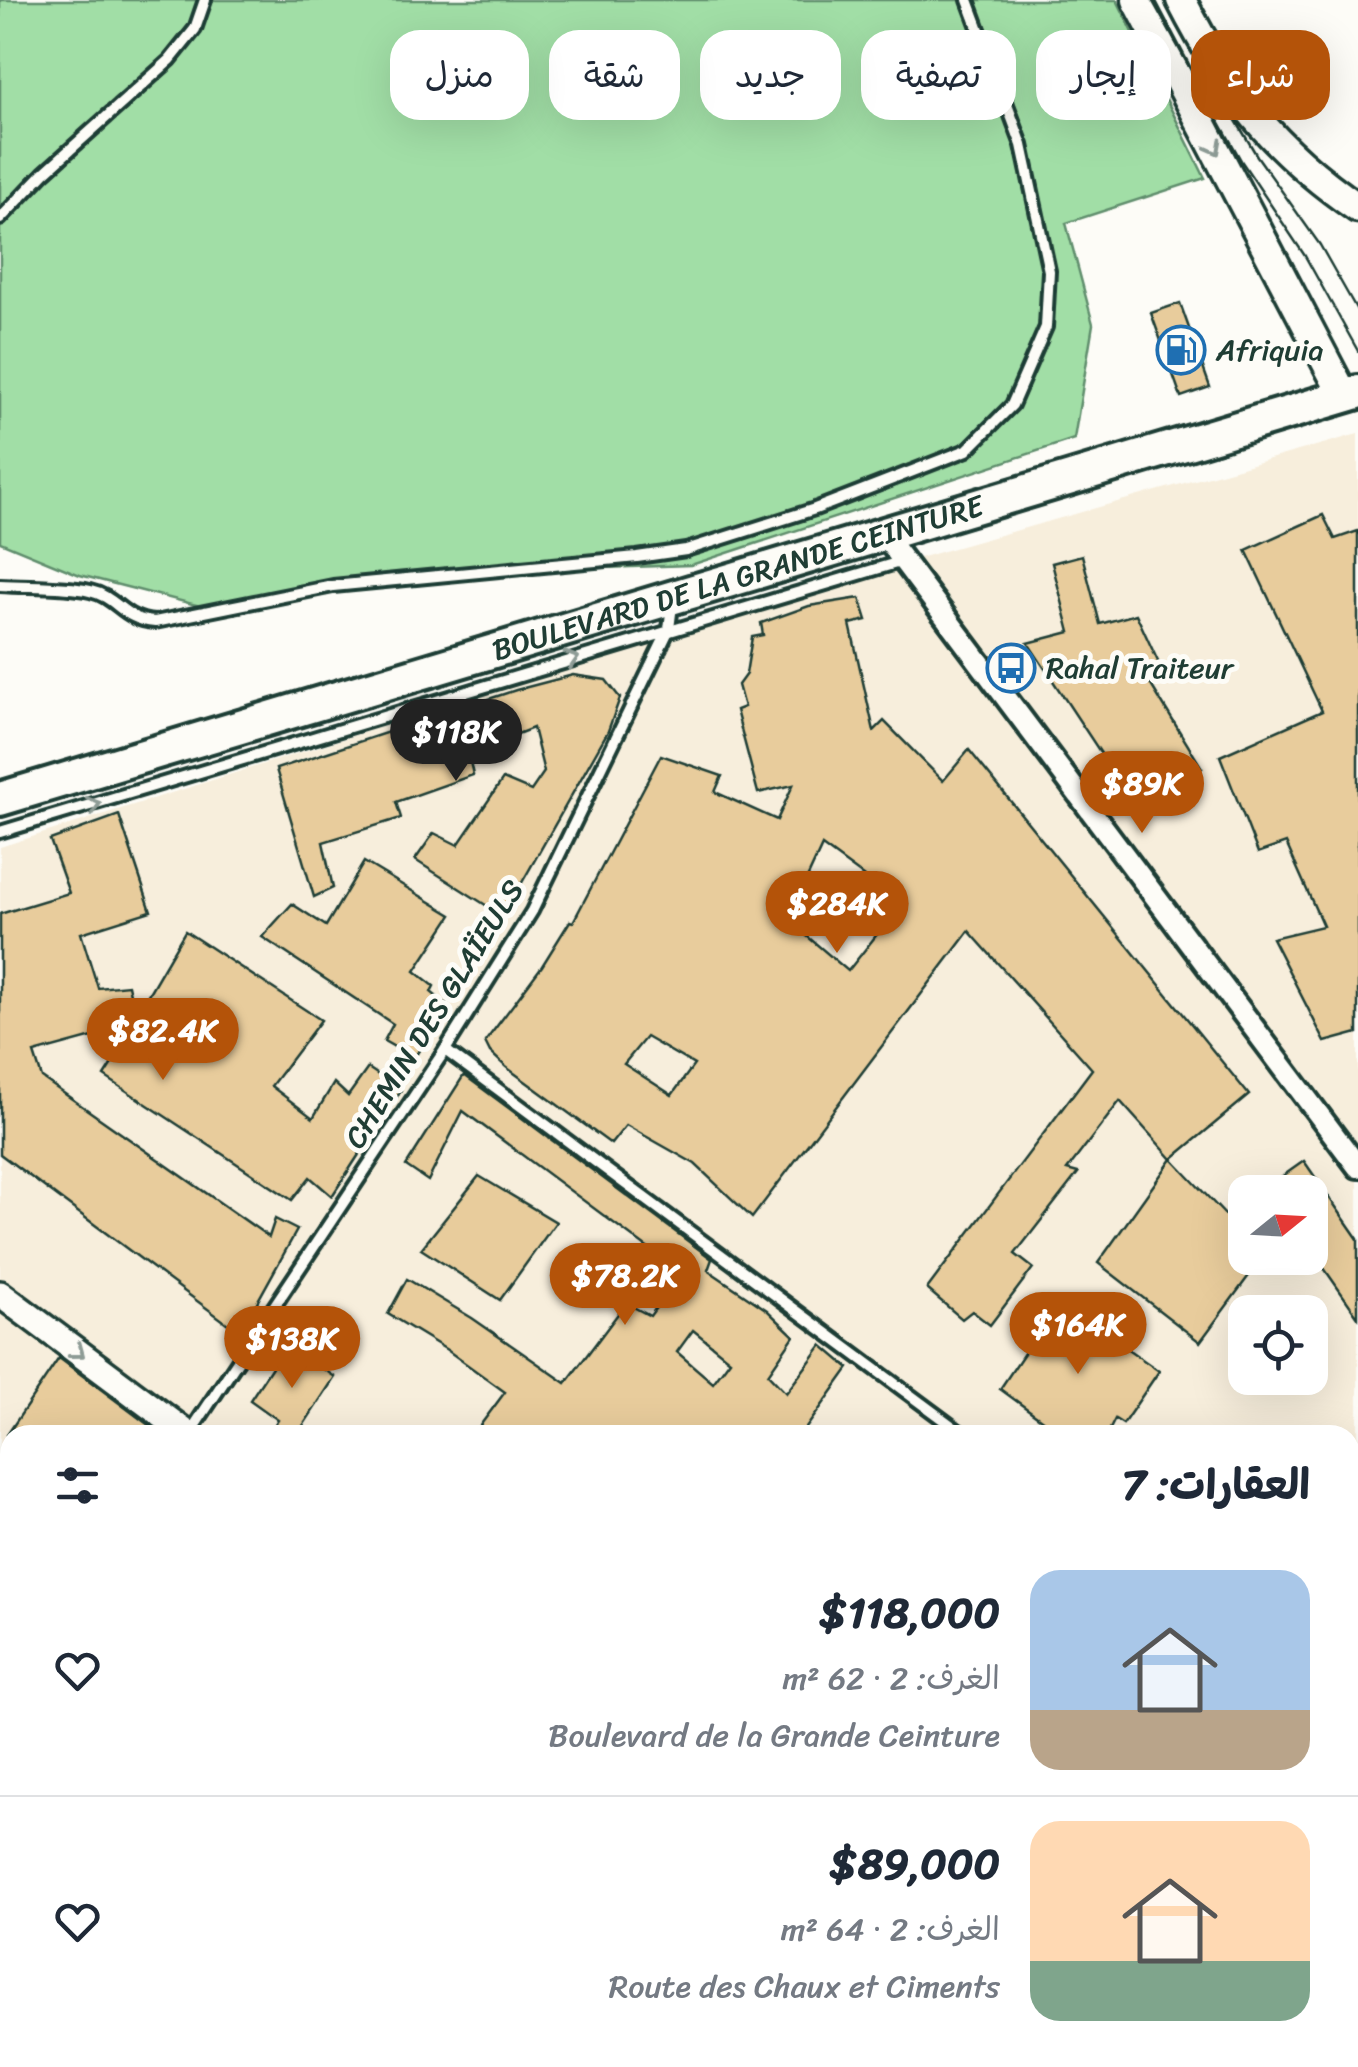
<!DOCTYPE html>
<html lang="ar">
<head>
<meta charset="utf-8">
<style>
  body { margin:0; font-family:Sriracha,"Playpen Sans Arabic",sans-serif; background:#f6f6f7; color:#1f2937; direction:rtl; height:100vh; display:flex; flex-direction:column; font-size:38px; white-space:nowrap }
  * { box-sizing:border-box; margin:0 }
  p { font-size:32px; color:#747a83 }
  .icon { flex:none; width:55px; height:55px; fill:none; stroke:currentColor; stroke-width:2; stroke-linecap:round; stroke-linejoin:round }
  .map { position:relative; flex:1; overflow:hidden; direction:ltr }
  .details { position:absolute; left:0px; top:1425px; width:1360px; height:642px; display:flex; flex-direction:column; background:#fff; border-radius:30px 30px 0 0; box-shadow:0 10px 40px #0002; direction:rtl }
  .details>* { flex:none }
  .guide { position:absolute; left:30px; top:30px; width:1300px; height:90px; direction:rtl; display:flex; gap:20px }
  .needle { width:65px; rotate:72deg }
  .controls { position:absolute; left:1228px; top:1175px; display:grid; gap:20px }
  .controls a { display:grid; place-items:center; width:100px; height:100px; border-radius:20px; background:#fff; box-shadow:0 10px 40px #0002; font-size:50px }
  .price { position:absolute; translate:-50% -85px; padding:0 22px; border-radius:35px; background:#b45309; color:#fff; font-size:32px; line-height:65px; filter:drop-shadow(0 2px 5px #0008) }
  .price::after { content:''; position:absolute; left:50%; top:60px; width:30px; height:22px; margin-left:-15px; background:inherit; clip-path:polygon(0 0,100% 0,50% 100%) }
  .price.active { background:#222; color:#fff }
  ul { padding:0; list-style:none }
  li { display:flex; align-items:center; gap:30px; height:250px; padding:0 50px }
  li+li { border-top:2px solid #e0e1e3 }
  li span { display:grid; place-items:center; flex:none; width:280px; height:200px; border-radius:30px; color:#555 }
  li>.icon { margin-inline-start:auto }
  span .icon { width:120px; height:120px; fill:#fffc; stroke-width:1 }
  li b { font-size:42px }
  h2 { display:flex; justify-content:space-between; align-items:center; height:120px; padding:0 50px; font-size:42px }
  .tag { padding:0 35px; border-radius:30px; background:#fff; box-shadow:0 10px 40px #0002; font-size:35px; line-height:90px }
  .tag.active { background:#b45309; color:#fff }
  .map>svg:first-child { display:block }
  .built { fill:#f7eedc; fill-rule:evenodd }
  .green { fill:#a1dea6; stroke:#608e6d; stroke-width:2.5 }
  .building { fill:#e8cc9c; stroke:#1f3d34; stroke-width:2.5; fill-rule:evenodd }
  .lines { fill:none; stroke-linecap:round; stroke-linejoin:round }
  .service-casing { stroke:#1f3d34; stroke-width:18 }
  .minor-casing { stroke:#1f3d34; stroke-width:28 }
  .tertiary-casing { stroke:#1f3d34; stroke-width:32 }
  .secondary-casing { stroke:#1f3d34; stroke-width:35 }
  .primary-casing { stroke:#1f3d34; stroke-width:40 }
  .service { stroke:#fdfcf7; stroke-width:10 }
  .minor { stroke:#fdfcf7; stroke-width:20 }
  .tertiary { stroke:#fdfcf7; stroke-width:25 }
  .secondary { stroke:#fdfcf7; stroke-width:28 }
  .primary { stroke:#fdfcf7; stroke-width:32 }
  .tram { stroke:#1f3d34; stroke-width:2.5 }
  .oneway { stroke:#8e9c96 }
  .labels { text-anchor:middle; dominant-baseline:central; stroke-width:10; stroke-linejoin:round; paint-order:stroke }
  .poi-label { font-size:30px; fill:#1f3d34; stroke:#fdfcf7; text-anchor:start }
  .street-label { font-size:30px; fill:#1f3d34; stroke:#fdfcf7 }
</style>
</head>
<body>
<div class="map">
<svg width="1358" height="2067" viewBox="0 0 1358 2067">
  <rect width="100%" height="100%" fill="#fdfcf7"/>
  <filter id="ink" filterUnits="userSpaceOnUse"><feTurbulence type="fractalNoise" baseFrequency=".01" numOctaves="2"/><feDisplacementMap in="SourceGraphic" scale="20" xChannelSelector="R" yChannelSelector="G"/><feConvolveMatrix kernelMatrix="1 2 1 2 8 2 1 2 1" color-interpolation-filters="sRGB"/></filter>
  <g filter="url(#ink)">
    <path class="built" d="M1358 434V1513L1350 1520V1435H10V2058H789L781 2067H0V847L901 563ZM1245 1192H1310V1258H1245ZM1245 1312H1310V1378H1245Z"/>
    <polygon class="green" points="0,0 1117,0 1205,178 1066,223 1093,324 1074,439 691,565 395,575 204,607 80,575 0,542"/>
    <g class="building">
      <polygon points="1180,303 1210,387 1181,397 1151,313"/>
      <polygon points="1323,515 1335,539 1358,531 1358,1033 1325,1042 1272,938 1323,926 1286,843 1258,853 1220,756 1322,711 1246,550"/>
      <polygon points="1082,555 1100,624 1136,614 1161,668 1143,672 1202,768 1137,808 1028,643 1070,632 1052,563"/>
      <path d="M860 598 867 620 850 624 874 731 884 721 943 781 969 750 1249 1095 1172 1159 1120 1101 1067 1170 1078 1173 1015 1254 1033 1268 990 1325 972 1311 962 1319 927 1289 1092 1069 969 931 752 1218 695 1164 626 1125 611 1144 506 1067 490 1052 485 1042 542 966 570 921 573 922 661 755 722 776 715 792 777 820 793 785 758 793 736 710 744 707 738 685 746 674 752 637 763 635 761 623 809 606ZM822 846 901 904 848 971 788 920ZM646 1037 694 1065 672 1095 624 1064Z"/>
      <polygon points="573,675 606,680 620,698 608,731 503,916 415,860 434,833 458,845 503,779 531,791 544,772 533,728 468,753 473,775 396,802 401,818 323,842 333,888 314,897 276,769 516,690"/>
      <polygon points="119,815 151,911 81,933 98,988 128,985 135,1017 185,931 321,1020 271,1086 313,1118 334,1083 348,1096 368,1068 401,1090 332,1196 310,1177 292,1200 104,1076 120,1051 111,1032 34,1053 42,1078 269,1237 275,1219 297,1230 240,1333 0,1154 0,914 69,893 50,840"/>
      <polygon points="364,862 452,915 415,971 434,986 431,992 448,1006 414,1058 384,1041 393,1024 262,937 292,904 326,926"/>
      <path d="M464 1075 712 1259 708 1270 767 1310 794 1336 768 1374 786 1393 822 1345 849 1368 801 1435H473L505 1392 447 1350 388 1314 407 1279 472 1318 566 1383 626 1303 650 1316 681 1273 463 1111 428 1181 406 1166ZM693 1330 730 1360 713 1383 677 1352Z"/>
      <polygon points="1172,1159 1245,1236 1245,1258 1262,1258 1200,1342 1098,1263"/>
      <polygon points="1304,1161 1358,1239 1358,1317 1310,1248 1310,1192 1260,1192"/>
      <polygon points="479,1176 556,1222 500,1300 421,1249"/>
      <polygon points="1059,1301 1159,1371 1123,1424 1115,1419 1107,1435 1063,1435 1000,1389"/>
      <polygon points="287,1344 335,1377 297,1435 283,1435 273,1428 278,1420 250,1400"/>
      <polygon points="59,1358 162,1435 7,1435"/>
    </g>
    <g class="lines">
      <g class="service-casing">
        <g id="service">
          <polyline points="0,219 44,173 170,60 195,29 205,0"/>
          <path d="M0 585C29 587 61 585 90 591 118 597 122 620 155 622L333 586 637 557 686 550 815 509 967 450 1012 405 1046 327 1049 271 1022 145 968 0"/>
          <polyline points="0,832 903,561"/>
          <polyline points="445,1050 964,1435"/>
          <polyline points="189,1434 445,1050 532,911 669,629 672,605"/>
          <polyline points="0,1705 10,1691"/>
          <polyline points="0,2015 10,2024"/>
          <polyline points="46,2058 56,2067"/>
        </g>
      </g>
      <g class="minor-casing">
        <g id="minor">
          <polyline points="884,535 1358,1167"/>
          <polyline points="1350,1569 1358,1562"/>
          <polyline points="1350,1624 1358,1617"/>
          <polyline points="1350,1704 1358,1712"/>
          <polyline points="1350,1979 1358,1987"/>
          <polyline points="1350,2016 1358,2008"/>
          <polyline points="1265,2058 1275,2067"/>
          <polyline points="877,2067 886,2058"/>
          <polyline points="1299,2067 1309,2058"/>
        </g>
      </g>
      <g class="tertiary-casing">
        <g id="tertiary">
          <polyline points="0,1294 189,1435"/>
          <polyline points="960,2058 965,2067"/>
          <polyline points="1007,2058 1012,2067"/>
        </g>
      </g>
      <g class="secondary-casing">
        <g id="secondary">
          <polyline points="1137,0 1344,396"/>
          <path d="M1181 0C1228 92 1272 149 1358 208"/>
        </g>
      </g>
      <g class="primary-casing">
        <g id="primary">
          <path id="s1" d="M0 799 1358 392"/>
        </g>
      </g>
      <use href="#service" class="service"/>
      <use href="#minor" class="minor"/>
      <use href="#tertiary" class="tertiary"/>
      <use href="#secondary" class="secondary"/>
      <use href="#primary" class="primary"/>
      <g class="tram">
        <polyline points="1152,0 1242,162 1305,256 1358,351"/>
        <polyline points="1199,58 1257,156 1320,245 1358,312"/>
      </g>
    </g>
    <defs><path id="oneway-chevron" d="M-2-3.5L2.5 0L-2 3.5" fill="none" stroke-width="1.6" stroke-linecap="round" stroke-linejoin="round" transform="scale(2.5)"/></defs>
    <g class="oneway">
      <use href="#oneway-chevron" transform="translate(1215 148) rotate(62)"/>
      <use href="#oneway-chevron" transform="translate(572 659) rotate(-17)"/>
      <use href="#oneway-chevron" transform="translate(94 805) rotate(-17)"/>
      <use href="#oneway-chevron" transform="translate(78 1352) rotate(37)"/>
    </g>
  </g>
  <defs>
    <g id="fuel-ring" transform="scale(2.5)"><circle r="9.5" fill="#fdfcf7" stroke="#1f6fb2" stroke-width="1.5"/><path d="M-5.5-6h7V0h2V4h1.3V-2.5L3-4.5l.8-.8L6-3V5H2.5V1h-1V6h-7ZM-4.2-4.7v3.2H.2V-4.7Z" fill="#1f6fb2"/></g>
    <g id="bus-ring" transform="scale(2.5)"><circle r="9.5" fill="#fdfcf7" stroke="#1f6fb2" stroke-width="1.5"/><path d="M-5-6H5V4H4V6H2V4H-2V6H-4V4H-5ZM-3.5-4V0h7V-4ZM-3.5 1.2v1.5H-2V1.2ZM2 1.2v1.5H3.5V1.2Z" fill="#1f6fb2"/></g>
  </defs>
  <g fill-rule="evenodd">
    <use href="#fuel-ring" x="1181" y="350"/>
    <use href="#bus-ring" x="1011" y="668"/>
  </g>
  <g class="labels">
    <g class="poi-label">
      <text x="1216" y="350">Afriquia</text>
      <text x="1046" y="668">Rahal Traiteur</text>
    </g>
    <g class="street-label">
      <text stroke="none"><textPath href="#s1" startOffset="770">BOULEVARD DE LA GRANDE CEINTURE</textPath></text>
      <text transform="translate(434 1014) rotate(-58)">CHEMIN DES GLAÏEULS</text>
    </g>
  </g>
</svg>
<div class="controls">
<a><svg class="needle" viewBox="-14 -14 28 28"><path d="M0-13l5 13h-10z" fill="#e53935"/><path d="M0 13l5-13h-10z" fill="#747a83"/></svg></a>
<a><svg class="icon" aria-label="locate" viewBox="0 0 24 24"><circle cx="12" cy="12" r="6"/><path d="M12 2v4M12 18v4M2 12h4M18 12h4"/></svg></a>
</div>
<b class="price active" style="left:456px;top:784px">$118K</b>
<b class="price" style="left:1142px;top:836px">$89K</b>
<b class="price" style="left:837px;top:956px">$284K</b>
<b class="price" style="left:163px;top:1083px">$82.4K</b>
<b class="price" style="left:625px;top:1328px">$78.2K</b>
<b class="price" style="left:1078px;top:1377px">$164K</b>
<b class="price" style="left:292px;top:1391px">$138K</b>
<div class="guide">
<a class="tag active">شراء</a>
<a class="tag">إيجار</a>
<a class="tag">تصفية</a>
<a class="tag">جديد</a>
<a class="tag">شقة</a>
<a class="tag">منزل</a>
</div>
<section class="details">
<h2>العقارات: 7<svg class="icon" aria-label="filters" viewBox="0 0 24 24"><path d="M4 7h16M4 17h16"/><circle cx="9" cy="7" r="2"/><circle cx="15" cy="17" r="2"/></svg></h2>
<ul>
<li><span style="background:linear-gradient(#a9c7e8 70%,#b9a48a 0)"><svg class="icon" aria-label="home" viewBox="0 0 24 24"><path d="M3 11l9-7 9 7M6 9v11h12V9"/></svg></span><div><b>$118,000</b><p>الغرف: 2 · 62 m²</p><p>Boulevard de la Grande Ceinture</p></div><svg class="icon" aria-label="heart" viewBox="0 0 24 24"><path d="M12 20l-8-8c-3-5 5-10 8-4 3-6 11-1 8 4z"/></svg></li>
<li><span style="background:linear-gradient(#ffd9b3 70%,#7fa58c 0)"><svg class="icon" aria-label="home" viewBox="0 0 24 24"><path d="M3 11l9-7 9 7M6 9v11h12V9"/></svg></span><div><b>$89,000</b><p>الغرف: 2 · 64 m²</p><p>Route des Chaux et Ciments</p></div><svg class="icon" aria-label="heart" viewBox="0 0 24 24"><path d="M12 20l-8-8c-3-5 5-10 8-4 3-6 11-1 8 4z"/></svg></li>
</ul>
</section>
</div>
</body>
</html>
